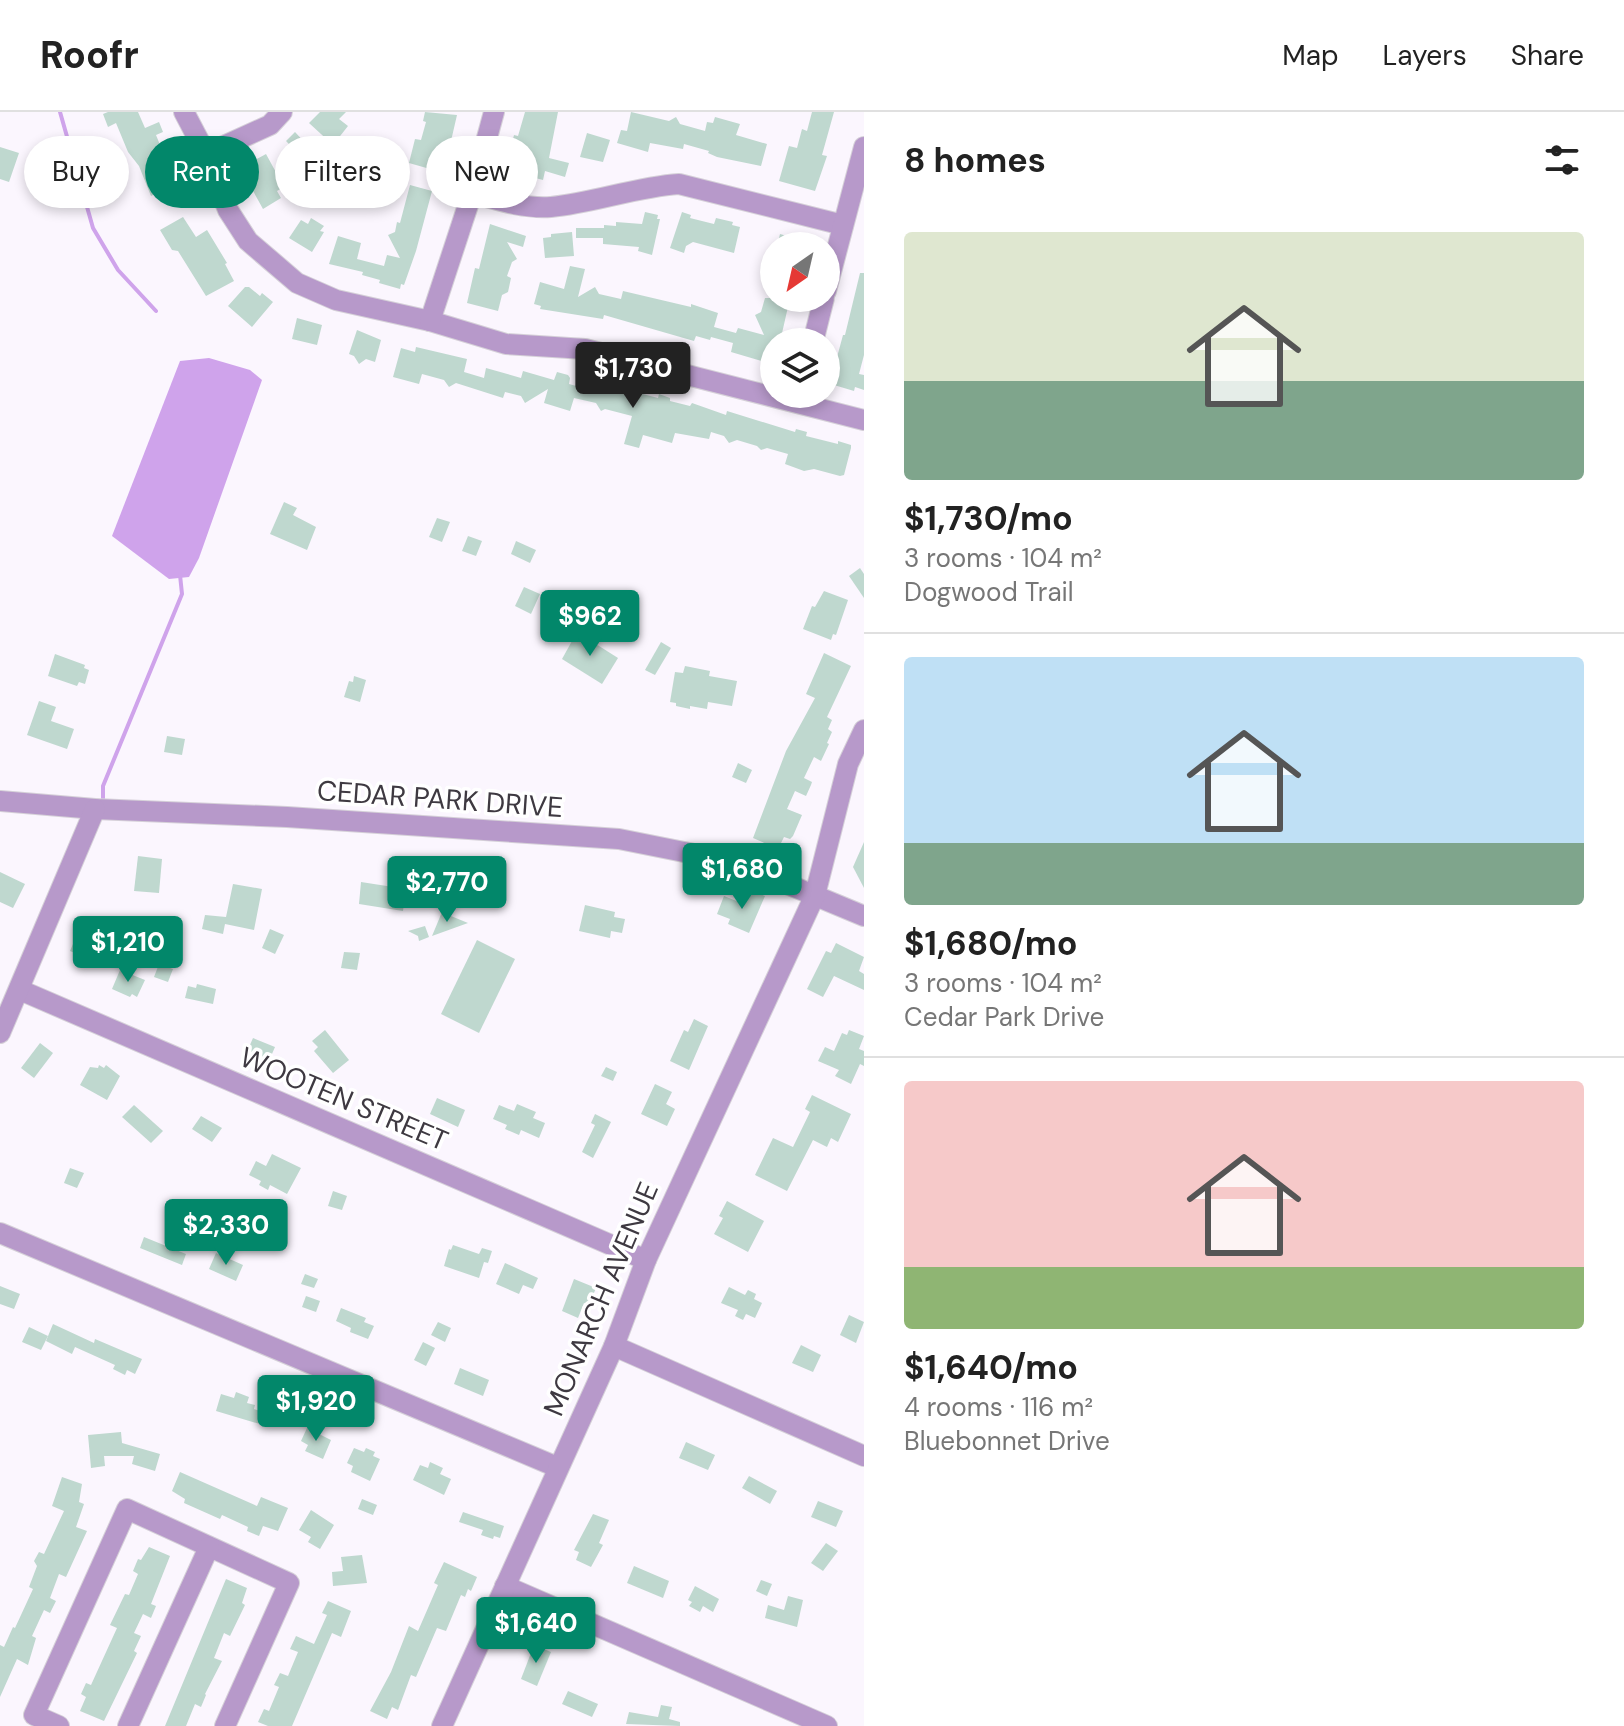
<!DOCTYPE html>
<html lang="en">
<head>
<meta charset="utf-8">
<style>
  body { margin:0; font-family:"DM Sans",sans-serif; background:#f6f6f6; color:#222; height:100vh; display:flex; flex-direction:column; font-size:30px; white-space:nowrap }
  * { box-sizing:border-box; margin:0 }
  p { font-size:26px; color:#767676 }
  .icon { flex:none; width:44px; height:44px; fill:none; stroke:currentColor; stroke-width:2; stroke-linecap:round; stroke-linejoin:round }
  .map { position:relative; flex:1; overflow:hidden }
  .drawer { display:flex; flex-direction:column; background:#fff; width:760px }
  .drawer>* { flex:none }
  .guide { position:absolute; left:24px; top:24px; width:720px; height:72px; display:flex; gap:16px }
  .needle { width:52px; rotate:214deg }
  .buttons { position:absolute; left:760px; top:120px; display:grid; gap:16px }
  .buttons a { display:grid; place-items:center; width:80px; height:80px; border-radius:50%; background:#fff; box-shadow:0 4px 12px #0003; font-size:40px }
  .price { position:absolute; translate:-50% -68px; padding:0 18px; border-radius:8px; background:#02876a; color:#fff; font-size:26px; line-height:52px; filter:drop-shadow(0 2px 4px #0008) }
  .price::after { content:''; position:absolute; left:50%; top:48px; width:24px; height:18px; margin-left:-12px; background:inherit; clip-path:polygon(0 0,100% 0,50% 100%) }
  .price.active { background:#222; color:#fff }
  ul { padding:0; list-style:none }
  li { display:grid; align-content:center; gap:16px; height:424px; padding:0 40px }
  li+li { border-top:2px solid #e0e0e0 }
  li span { display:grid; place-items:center; height:248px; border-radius:8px; color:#555 }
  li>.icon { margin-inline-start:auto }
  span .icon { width:144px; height:144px; fill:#fffc; stroke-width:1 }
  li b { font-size:34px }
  h2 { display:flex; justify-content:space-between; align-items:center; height:96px; padding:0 40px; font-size:34px }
  .tag { padding:0 28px; border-radius:36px; background:#fff; box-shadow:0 4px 12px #0003; font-size:28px; line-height:72px }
  .tag.active { background:#02876a; color:#fff }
  header { display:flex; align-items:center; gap:48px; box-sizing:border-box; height:112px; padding:0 40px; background:#fff; border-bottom:2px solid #e0e0e0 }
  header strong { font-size:38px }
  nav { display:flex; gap:44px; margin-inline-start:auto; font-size:28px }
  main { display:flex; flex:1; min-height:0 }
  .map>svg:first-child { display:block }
  .water { fill:#cfa3eb }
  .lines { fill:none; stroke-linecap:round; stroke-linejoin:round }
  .stream { stroke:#cfa3eb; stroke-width:4 }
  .building { fill:#bfd8cf }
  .minor-casing { stroke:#d5d0d8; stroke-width:22 }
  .minor { stroke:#b799ca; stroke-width:20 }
  .labels { text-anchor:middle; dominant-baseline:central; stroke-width:7; stroke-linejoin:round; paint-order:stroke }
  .street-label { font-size:28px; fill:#3e3941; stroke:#fff }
</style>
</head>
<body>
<header>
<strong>Roofr</strong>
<nav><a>Map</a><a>Layers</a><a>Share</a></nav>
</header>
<main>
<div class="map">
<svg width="864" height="1614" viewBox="0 0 864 1614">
  <rect width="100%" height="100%" fill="#fbf6fe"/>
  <polygon class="water" points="209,246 250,258 262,268 199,446 189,465 169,467 112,424 180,249"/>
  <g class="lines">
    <g class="stream">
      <polyline points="60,0 93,116 118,158 156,199"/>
      <polyline points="103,689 103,674 182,482 180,463"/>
    </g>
  </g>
  <g class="building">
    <polygon points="108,0 138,0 145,16 159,10 163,20 156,23 169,55 179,54 184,67 180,69 184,78 162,87 159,80 151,84 139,54 128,40 116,11 108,15 103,2"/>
    <polygon points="320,0 346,0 339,7 348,14 333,33 309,11"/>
    <polygon points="425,0 457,3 451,29 447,28 442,48 446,49 443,64 429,60 430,57 409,51 415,27 421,28 426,10 423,9"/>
    <polygon points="525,0 558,0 549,46 569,51 565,65 545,59 543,68 516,61 516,37 511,35 514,23 518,24"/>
    <polygon points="631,0 669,9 676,5 680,12 705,19 707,10 713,11 715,5 740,12 736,23 767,32 761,54 717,45 708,41 709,39 684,32 683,37 650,31 648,40 617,31 621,18 627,19"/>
    <polygon points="812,0 834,0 822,43 827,44 815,79 779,69 789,34 797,36 802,17 807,19"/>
    <polygon points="295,20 321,48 318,51 321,54 314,60 317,63 315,66 307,75 282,47 293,36 286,29"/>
    <polygon points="587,21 610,28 603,50 580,45"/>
    <polygon points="0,35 19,41 9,70 0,67"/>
    <polygon points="266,42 284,75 277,79 281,86 263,97 247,68 249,67 245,60 253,56 251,54 256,51 255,48"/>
    <polygon points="410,73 432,79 416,139 404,173 401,172 400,177 379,171 380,168 362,163 363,160 329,152 338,124 361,131 357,147 384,154 387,143 400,146 388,123 395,120 397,110 400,111"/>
    <polygon points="645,100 658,103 657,107 660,107 652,143 638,139 639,135 603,132 603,126 576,126 576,116 604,116 604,113 616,114 616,110 642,112"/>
    <polygon points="682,100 691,103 690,106 714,112 716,106 733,110 732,113 740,115 734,141 693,130 686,134 684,141 670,136"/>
    <polygon points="183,105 196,125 207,118 227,151 225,152 234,169 206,184 178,139 172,138 160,118"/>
    <polygon points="311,106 324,114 320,119 324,120 312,140 289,126 301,108 308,112"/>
    <polygon points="490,112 526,124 523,135 507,130 517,147 512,150 507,164 511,166 508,180 502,183 498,199 467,191 475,156 479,157"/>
    <polygon points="572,120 574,144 545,146 543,126 551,125 551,122"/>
    <polygon points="780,122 811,131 811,134 777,134"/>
    <polygon points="570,154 585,157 578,185 595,175 599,182 621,187 623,179 691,195 691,192 718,201 714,215 736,221 738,216 764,223 755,203 761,200 765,186 790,186 780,230 774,230 772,244 767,242 765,250 731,240 733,231 711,225 710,228 696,224 694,229 604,203 603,207 540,197 541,194 534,192 540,170 564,177"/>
    <polygon points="860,161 864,161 864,243 859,262 864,263 864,278 855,275 854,279 834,273 835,261 833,260 843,223 845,223"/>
    <polygon points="245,175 249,175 260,184 262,181 273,190 252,215 228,194"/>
    <polygon points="297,206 322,213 317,233 292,227"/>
    <polygon points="357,218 381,228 375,250 366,247 359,252 354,244 349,242"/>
    <polygon points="416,235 467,247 464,260 484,266 486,256 521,266 523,259 554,268 557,260 568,263 570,266 569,272 591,278 594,266 606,268 619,271 618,275 635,280 658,286 659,282 670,286 670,289 690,294 692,291 726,303 727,299 795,320 796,317 807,320 806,324 838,332 838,329 851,333 851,336 844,363 840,364 814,357 804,359 785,352 788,342 767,336 761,338 757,334 737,328 729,331 724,324 711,320 709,327 675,321 672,331 643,323 639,336 624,332 632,304 605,297 601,299 596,291 574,286 570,299 544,291 548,277 525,291 521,284 505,280 503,286 456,271 449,275 444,268 422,262 419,272 393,265 401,236 415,240"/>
    <polygon points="284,390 297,396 293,403 316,415 307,438 270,422"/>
    <polygon points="437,406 450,410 442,430 429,425"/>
    <polygon points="468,424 482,429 476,444 462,439"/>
    <polygon points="516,429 536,438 530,451 511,442"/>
    <polygon points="860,456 864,462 864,486 849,464"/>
    <polygon points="524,475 540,482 531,502 515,494"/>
    <polygon points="824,479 848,488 836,523 833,522 831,528 803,517 812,494 815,495"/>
    <polygon points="577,520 618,546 602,572 562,547"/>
    <polygon points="661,530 671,536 655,563 645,558"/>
    <polygon points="824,541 851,554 827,605 832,608 828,617 832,620 827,631 829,632 821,649 814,645 804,666 812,670 811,673 806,684 795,679 787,697 802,703 793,724 790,727 784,725 778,737 753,726 786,639 815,586 806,582"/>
    <polygon points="55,542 85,553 84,556 89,558 85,572 79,570 77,574 48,564"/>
    <polygon points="685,554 710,559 709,564 737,569 732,594 708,590 707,597 690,594 690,597 676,594 676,591 670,590 675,560 683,561"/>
    <polygon points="354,564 366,568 360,590 344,585 349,569 353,570"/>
    <polygon points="39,589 56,595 51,609 74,617 67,637 27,623"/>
    <polygon points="167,624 185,627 182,643 164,640"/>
    <polygon points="738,651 752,658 746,671 732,665"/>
    <polygon points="864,730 864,776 853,755"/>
    <polygon points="138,744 162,747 159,781 134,779"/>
    <polygon points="0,760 25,772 13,796 0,790"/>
    <polygon points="361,770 406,777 403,799 359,792"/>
    <polygon points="233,772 262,777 254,818 225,812 223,822 202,817 205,803 226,805"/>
    <polygon points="750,778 765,784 749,821 728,812 730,807 717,802 724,784 744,792"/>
    <polygon points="585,793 615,800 614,805 625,807 622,821 611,819 610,826 579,819"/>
    <polygon points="442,800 451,804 468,811 432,824"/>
    <polygon points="425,814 429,825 419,829 418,824 408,819"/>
    <polygon points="270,817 284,823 275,842 262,836"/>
    <polygon points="75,827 88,832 82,844 70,839"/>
    <polygon points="477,828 515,847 479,921 441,902"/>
    <polygon points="836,831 864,845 859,859 864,862 864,878 834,864 823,885 807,877 826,839 831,841"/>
    <polygon points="344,840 360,841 357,858 341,856"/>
    <polygon points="159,852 173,857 168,870 154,865"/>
    <polygon points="120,858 145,868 137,885 132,882 130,885 112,877"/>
    <polygon points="197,872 216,877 213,892 185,886 188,874 196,876"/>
    <polygon points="694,907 708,914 689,958 670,949 684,918 688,920"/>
    <polygon points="325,918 349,948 333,961 314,939 318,935 312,929"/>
    <polygon points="849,918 864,924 859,937 864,939 864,954 860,952 851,972 835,964 839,958 818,949 825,935 834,939 842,921 847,923"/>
    <polygon points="253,926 275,935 268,951 246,942"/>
    <polygon points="40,931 53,941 34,966 21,956"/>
    <polygon points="99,953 104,956 106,953 120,964 107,988 80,973 90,955 98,956"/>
    <polygon points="606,955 617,960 613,969 601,964"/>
    <polygon points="655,972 672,980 666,992 675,997 667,1014 641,1002"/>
    <polygon points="812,983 851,1002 838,1030 831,1026 827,1035 813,1028 787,1079 755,1063 773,1026 793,1035 810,1000 805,997"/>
    <polygon points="437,986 465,998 458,1015 430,1002"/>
    <polygon points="517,992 536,1000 533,1006 545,1011 539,1026 521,1018 519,1023 505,1017 507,1013 493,1007 499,993 514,999"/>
    <polygon points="134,993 163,1019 151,1031 122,1005"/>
    <polygon points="595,1002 611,1010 593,1046 582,1040 595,1013 591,1011"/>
    <polygon points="201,1004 222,1016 212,1030 192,1017"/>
    <polygon points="272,1042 301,1056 287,1082 270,1073 268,1078 259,1073 261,1069 249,1063 256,1049 266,1054"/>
    <polygon points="70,1056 84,1061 77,1076 64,1071"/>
    <polygon points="333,1079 347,1084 342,1098 328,1094"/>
    <polygon points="727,1089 764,1109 748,1140 714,1122 723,1106 719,1104"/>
    <polygon points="144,1125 186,1142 182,1153 140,1136"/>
    <polygon points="453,1133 479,1142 482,1136 492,1139 488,1151 484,1150 479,1166 444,1154 449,1137 451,1138"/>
    <polygon points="216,1141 243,1153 236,1169 209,1157"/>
    <polygon points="505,1151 538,1166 533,1177 523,1173 519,1182 496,1172"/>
    <polygon points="305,1162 318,1167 314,1176 301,1172"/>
    <polygon points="574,1167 596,1176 589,1193 584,1191 578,1206 562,1199"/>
    <polygon points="0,1174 20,1182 14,1197 0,1192"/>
    <polygon points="729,1175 745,1183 748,1178 756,1182 754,1187 762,1191 755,1206 746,1202 743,1208 735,1204 738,1198 721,1191"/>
    <polygon points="306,1184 320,1189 316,1200 302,1195"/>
    <polygon points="341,1196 366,1206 364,1210 374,1214 368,1227 350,1220 351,1216 336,1209"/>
    <polygon points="849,1203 864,1210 856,1231 840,1223"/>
    <polygon points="438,1210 451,1216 445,1230 431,1223"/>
    <polygon points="53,1212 94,1231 95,1227 142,1247 135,1262 127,1258 125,1263 113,1257 115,1253 75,1235 72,1242 46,1229"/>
    <polygon points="29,1215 48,1224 41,1238 22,1230"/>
    <polygon points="423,1230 435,1236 426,1254 414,1248"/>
    <polygon points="801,1233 821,1243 813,1260 792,1251"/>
    <polygon points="460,1256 489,1268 483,1284 454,1272"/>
    <polygon points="236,1280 249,1285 247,1291 255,1293 254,1297 266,1301 263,1313 216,1299 221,1282 234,1286"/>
    <polygon points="307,1316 331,1328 323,1347 305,1339 308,1333 301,1329"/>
    <polygon points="121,1320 122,1331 160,1342 155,1359 132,1352 134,1344 104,1344 105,1354 91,1356 88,1323"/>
    <polygon points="686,1330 715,1343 708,1358 679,1346"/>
    <polygon points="354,1336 364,1340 366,1336 375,1340 373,1344 380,1347 370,1369 351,1360 353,1354 347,1351"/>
    <polygon points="430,1350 443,1356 440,1362 451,1367 444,1383 413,1368 420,1353 428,1356"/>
    <polygon points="180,1360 257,1394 261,1385 288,1396 278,1419 263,1414 259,1424 247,1419 248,1415 222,1403 220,1407 184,1391 185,1387 172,1379"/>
    <polygon points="749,1364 777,1379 770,1392 742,1376"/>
    <polygon points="62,1365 82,1372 79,1390 84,1392 76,1415 87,1419 66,1465 59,1462 50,1486 56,1489 50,1501 44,1498 32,1524 36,1526 28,1553 17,1547 0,1585 0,1533 4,1535 13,1515 15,1516 33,1477 29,1475 37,1454 34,1449 39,1440 44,1442 64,1399 52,1394"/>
    <polygon points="362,1387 377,1393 373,1403 358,1397"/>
    <polygon points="818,1389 843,1399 836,1415 811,1405"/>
    <polygon points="311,1398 334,1413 320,1437 308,1430 311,1425 299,1418"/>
    <polygon points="463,1400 504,1414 500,1426 494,1424 493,1427 481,1423 483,1418 459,1410"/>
    <polygon points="593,1402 609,1408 599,1431 603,1433 591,1455 576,1448 579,1440 574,1438"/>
    <polygon points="826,1431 838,1439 823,1459 811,1451"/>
    <polygon points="149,1435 170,1444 151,1492 156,1494 151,1506 143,1502 134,1521 141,1524 134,1539 137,1541 104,1609 80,1599 86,1585 81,1582 86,1571 91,1573 117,1516 110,1513 125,1482 129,1483 138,1462 133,1459 138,1447 141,1448"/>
    <polygon points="362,1443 367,1471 333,1474 332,1460 343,1459 341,1445"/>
    <polygon points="444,1450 477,1465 471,1479 468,1477 465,1485 461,1483 446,1519 437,1516 416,1565 411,1563 398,1598 392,1595 387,1607 370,1599 391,1560 409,1514 418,1519 438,1473 434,1471"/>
    <polygon points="634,1454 669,1469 663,1486 627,1471"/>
    <polygon points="226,1467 247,1476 242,1491 245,1493 230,1524 224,1521 214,1546 222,1549 205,1582 206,1583 201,1595 195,1592 186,1614 165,1614"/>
    <polygon points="761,1468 772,1472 767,1484 756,1479"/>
    <polygon points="695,1474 719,1487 713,1500 703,1494 700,1500 689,1494 692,1490 688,1488"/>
    <polygon points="788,1484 803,1488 797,1515 765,1506 768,1493 784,1498"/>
    <polygon points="328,1489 351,1499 341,1525 332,1521 292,1614 268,1614 258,1610 264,1597 269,1599 279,1575 274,1573 280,1561 288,1564 298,1540 290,1537 296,1524 314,1532 327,1503 322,1501"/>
    <polygon points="552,1519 565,1524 560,1536 547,1531"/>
    <polygon points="534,1533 551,1540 537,1574 521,1567"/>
    <polygon points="568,1579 598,1592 592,1605 562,1592"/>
    <polygon points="661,1593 672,1595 669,1607 680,1610 680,1614 626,1612 629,1600 658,1605"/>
  </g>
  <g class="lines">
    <g class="minor-casing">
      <g id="minor">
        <polyline points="184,0 206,42 228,98 248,129 297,171 336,188 430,209 506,232 585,237 864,308"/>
        <polyline points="206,42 270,13 282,0"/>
        <path d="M472 81C497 88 524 97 551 95 594 91 635 75 679 72L843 113"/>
        <polyline points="826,179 864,35"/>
        <polyline points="430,209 472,81 494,0"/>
        <polyline points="813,230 824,186"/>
        <polyline points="0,689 95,697 287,705 619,727 734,750 864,804"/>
        <polyline points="20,878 646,1148"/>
        <polyline points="0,921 95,697"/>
        <polyline points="0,1121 557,1355"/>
        <polyline points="614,1234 864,1344"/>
        <polyline points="505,1474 827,1614"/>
        <polyline points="59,1614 34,1603 127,1397 289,1471 225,1614"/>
        <polyline points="128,1614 209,1435"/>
        <polyline points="442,1614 614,1234 646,1148 815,783 848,652 864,618"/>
      </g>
    </g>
    <use href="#minor" class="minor"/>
  </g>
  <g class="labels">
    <g class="street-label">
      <text transform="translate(440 687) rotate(4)">CEDAR PARK DRIVE</text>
      <text transform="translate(344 987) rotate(23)">WOOTEN STREET</text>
      <text transform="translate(601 1187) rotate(-67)">MONARCH AVENUE</text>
    </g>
  </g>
</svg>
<div class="buttons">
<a><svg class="needle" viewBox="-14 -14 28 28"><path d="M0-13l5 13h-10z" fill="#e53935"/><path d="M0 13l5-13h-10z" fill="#767676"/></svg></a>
<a><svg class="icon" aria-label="layers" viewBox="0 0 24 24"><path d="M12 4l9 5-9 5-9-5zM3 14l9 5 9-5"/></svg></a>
</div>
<b class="price active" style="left:633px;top:298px">$1,730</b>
<b class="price" style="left:590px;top:546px">$962</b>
<b class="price" style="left:742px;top:799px">$1,680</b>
<b class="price" style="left:447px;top:812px">$2,770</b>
<b class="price" style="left:128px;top:872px">$1,210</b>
<b class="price" style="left:226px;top:1155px">$2,330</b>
<b class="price" style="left:316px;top:1331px">$1,920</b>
<b class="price" style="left:536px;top:1553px">$1,640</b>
<div class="guide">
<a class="tag">Buy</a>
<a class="tag active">Rent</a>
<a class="tag">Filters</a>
<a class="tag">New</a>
</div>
</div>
<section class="drawer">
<h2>8 homes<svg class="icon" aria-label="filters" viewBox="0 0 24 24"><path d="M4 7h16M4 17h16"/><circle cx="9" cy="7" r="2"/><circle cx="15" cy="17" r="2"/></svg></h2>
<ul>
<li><span style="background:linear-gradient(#dfe7d0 60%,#7fa58c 0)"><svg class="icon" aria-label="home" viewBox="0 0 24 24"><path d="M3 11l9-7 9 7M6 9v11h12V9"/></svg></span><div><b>$1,730/mo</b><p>3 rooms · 104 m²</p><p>Dogwood Trail</p></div></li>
<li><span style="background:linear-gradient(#bfe0f5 75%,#7fa58c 0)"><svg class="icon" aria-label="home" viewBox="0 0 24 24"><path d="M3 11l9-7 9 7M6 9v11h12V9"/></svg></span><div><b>$1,680/mo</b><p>3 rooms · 104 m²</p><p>Cedar Park Drive</p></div></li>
<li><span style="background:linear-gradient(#f6c9c9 75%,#8fb573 0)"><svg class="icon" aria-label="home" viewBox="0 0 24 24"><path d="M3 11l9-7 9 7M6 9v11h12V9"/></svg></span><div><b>$1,640/mo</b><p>4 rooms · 116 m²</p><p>Bluebonnet Drive</p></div></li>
</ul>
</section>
</main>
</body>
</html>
